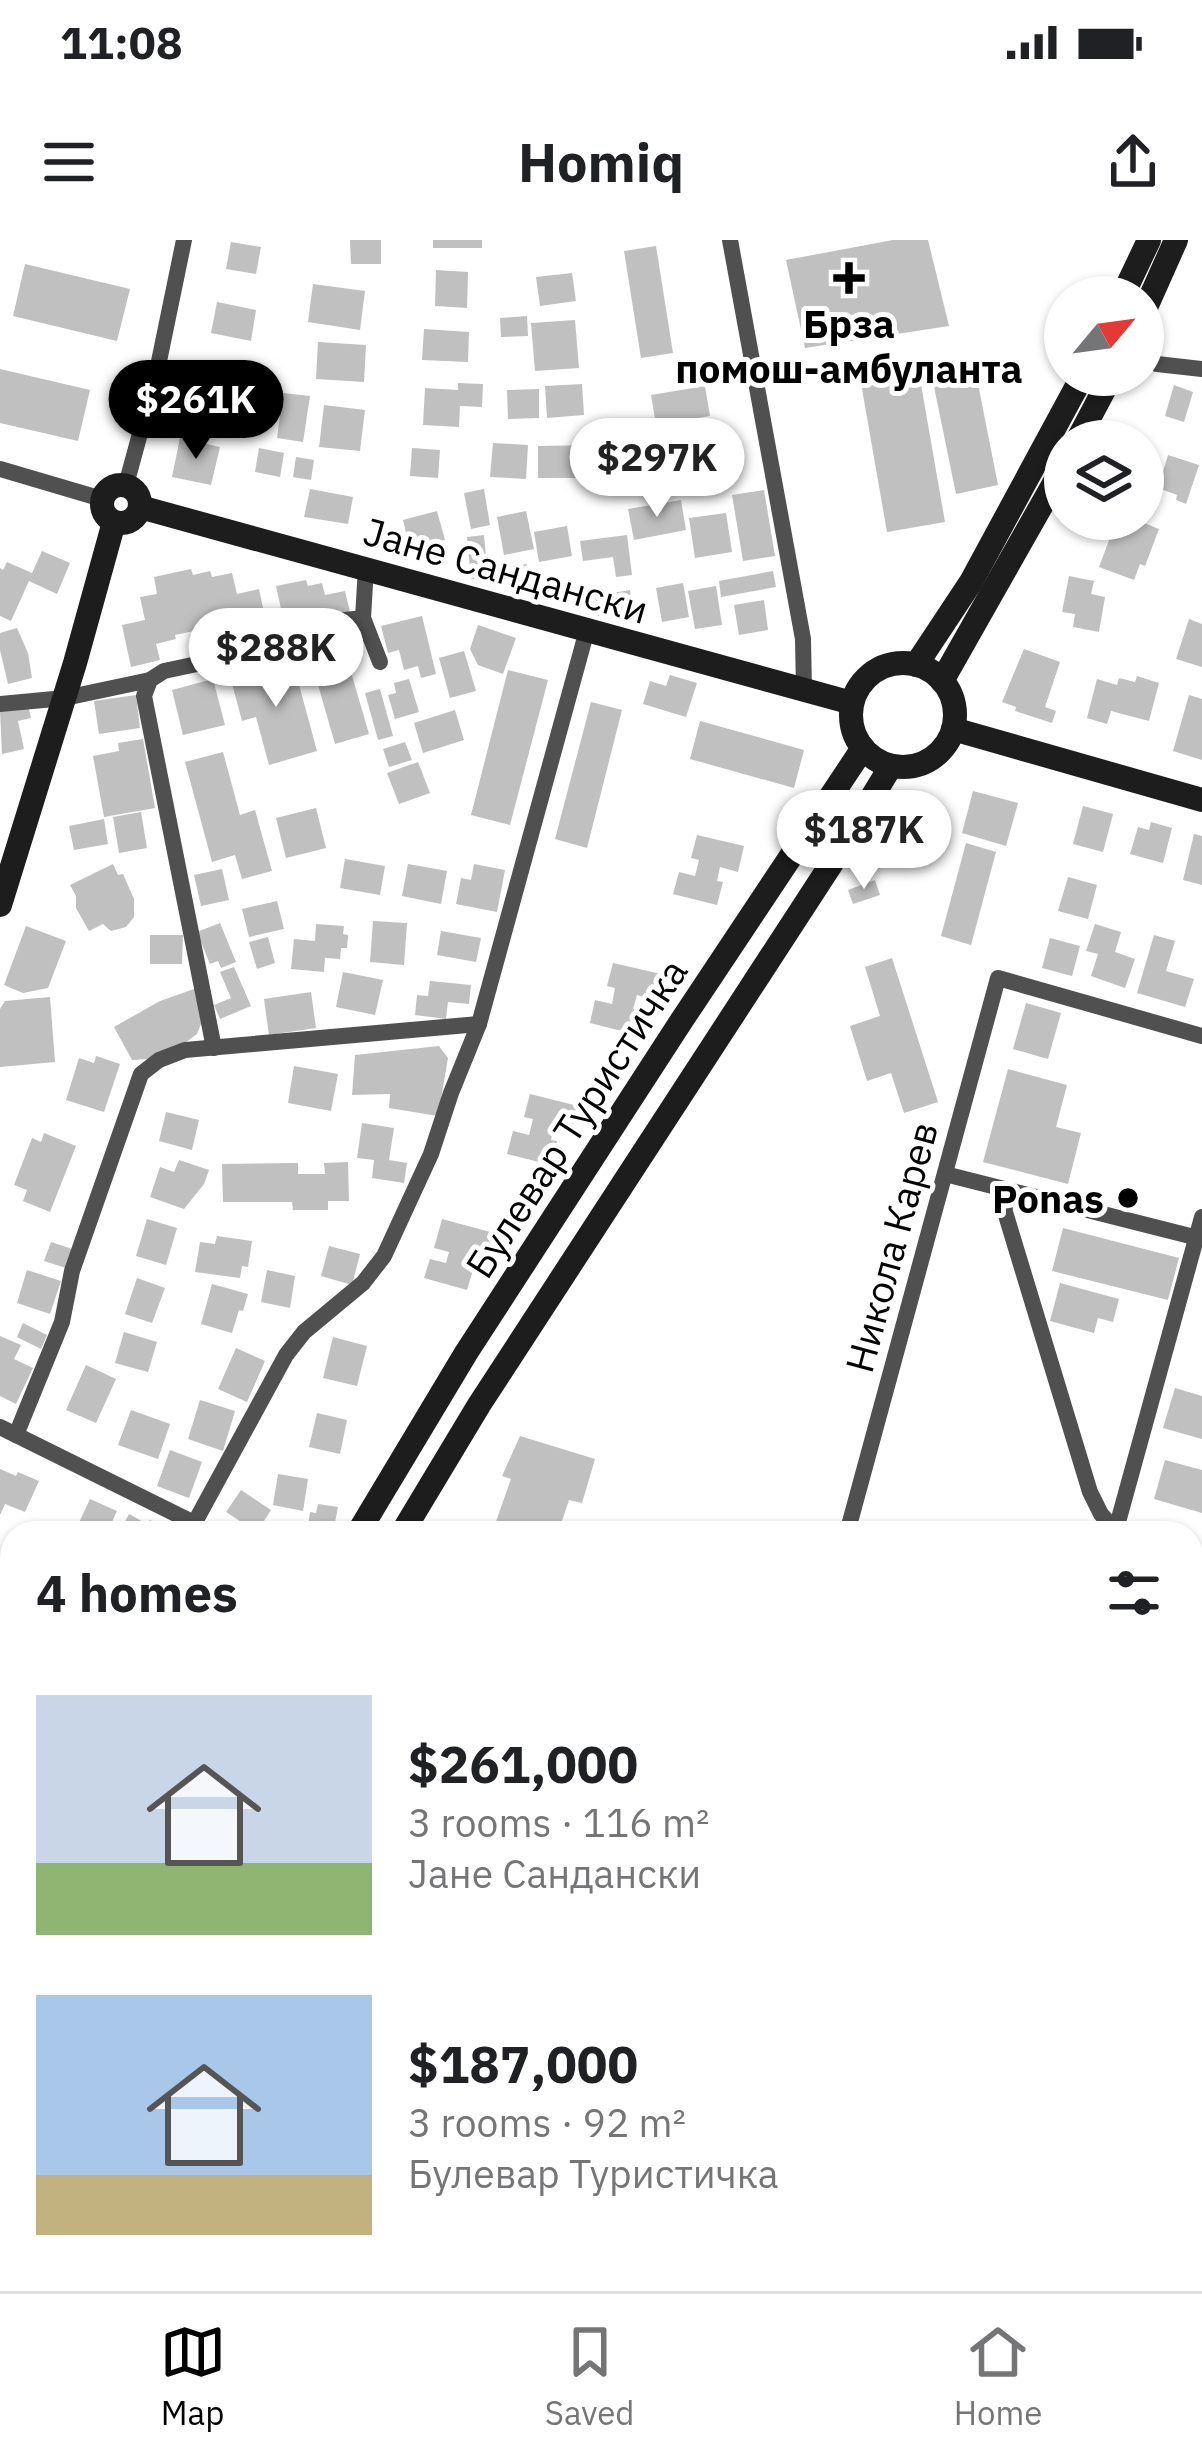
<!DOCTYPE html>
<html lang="en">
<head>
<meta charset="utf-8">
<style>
  body { margin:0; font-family:"IBM Plex Sans",sans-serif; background:#f2f2f2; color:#202124; height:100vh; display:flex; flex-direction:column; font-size:45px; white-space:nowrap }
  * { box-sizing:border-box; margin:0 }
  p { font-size:39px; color:#757577 }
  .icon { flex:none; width:66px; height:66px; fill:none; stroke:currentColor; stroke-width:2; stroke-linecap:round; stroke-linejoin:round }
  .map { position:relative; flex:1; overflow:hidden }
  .details { position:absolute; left:0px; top:1281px; width:1203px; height:771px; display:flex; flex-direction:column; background:#fff; border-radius:36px 36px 0 0; box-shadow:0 3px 9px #0004 }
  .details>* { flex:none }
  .needle { width:78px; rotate:61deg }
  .tools { position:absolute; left:1044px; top:36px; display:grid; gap:24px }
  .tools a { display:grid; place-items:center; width:120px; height:120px; border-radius:50%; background:#fff; box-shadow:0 3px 9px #0004; font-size:60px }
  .price { position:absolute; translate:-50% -102px; padding:0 27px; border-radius:42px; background:#fff; color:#222; font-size:39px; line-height:78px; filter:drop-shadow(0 3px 6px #0008) }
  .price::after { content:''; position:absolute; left:50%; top:72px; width:36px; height:27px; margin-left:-18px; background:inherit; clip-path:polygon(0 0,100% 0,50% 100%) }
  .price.current { background:#000; color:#fff }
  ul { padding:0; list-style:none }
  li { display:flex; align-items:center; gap:36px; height:300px; padding:0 36px }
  li span { display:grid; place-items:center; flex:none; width:336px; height:240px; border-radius:0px; color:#555 }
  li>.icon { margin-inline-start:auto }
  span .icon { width:144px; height:144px; fill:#fffc; stroke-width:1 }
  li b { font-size:51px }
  h2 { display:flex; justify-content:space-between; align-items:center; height:144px; padding:0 36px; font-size:51px }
  .status { display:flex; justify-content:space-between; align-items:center; height:84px; padding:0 60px; background:#fff; direction:ltr }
  .status svg { height:33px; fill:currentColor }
  header { display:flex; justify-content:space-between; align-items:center; height:156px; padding:0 36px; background:#fff; font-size:54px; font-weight:800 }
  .dock { display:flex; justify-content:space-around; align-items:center; height:168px; border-top:3px solid #e0e0e0; background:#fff; font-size:33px; color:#757577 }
  .dock a { display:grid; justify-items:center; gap:6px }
  .dock .current { color:#000 }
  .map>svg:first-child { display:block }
  .building { fill:#c0c0c0 }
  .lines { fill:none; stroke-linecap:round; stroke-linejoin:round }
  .street { stroke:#505050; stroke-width:16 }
  .secondary { stroke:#1d1d1d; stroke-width:24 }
  .poi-dot { fill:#000; stroke:#fff; stroke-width:4.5 }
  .labels { text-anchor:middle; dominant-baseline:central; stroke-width:10; stroke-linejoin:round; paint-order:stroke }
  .poi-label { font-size:39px; font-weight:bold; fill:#000; stroke:#fff }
  .street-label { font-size:39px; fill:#000; stroke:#fff }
</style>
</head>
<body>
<div class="status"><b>11:08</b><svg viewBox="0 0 49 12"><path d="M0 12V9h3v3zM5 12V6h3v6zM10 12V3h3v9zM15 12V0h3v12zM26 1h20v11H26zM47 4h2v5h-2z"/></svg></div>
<header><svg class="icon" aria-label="menu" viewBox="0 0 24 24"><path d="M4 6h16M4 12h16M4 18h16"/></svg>Homiq<svg class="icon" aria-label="share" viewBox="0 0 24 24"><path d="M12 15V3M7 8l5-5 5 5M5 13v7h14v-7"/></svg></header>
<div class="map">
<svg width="1202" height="2051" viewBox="0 0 1202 2051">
  <rect width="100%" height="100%" fill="#fff"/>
  <g class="building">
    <polygon points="350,0 381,0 381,24 351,24"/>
    <rect x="433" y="0" width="49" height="8"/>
    <polygon points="893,0 928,0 949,86 805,108 786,20"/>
    <polygon points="231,2 261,7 256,34 226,29"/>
    <polygon points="656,6 673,113 641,118 624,11"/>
    <polygon points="25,24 130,49 117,101 13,76"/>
    <polygon points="436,30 468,32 467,68 435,66"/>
    <polygon points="572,33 576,61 540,66 536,37"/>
    <polygon points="313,44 365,51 360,90 308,82"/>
    <polygon points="217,62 256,70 251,101 211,93"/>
    <polygon points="527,76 528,96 501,97 500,78"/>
    <polygon points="575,80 579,128 535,131 531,83"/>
    <polygon points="424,89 469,92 468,122 422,120"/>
    <polygon points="318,102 366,105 364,142 316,139"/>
    <polygon points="202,120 237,129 228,167 241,169 238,184 216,180 218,171 191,164"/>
    <polygon points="0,129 90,150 78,201 0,183"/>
    <polygon points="919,133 945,282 887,292 861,143"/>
    <polygon points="976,134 998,245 956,254 933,142"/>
    <polygon points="458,143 483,144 482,167 460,166 459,187 423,185 425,148 458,150"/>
    <polygon points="582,144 584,175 547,178 545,146"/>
    <polygon points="1174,145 1193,152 1184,182 1165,176"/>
    <polygon points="705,146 710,176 656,185 651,155"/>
    <polygon points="539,149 539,178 508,179 507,150"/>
    <polygon points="283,153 310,156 303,202 277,198"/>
    <polygon points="324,165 365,170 360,211 319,207"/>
    <polygon points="180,198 220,207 211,245 172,237"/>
    <polygon points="672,198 680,244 650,250 641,204"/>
    <polygon points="493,203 528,205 526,239 490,237"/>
    <polygon points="592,205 592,238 538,238 538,206"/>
    <polygon points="259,208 284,213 280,237 255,232"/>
    <polygon points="412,208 440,210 438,238 410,236"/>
    <polygon points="1168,215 1199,225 1186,264 1176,260 1177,255 1158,248"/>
    <polygon points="296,217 314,220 311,240 293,237"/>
    <polygon points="310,249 353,257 348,284 304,277"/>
    <polygon points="484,249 490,285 471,289 464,253"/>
    <polygon points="764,250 775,316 743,321 732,255"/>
    <polygon points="681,260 686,290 634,300 628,269"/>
    <polygon points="437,271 445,300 410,309 403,280"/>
    <polygon points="526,271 534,309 504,315 497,277"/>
    <polygon points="726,273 732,312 695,318 689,278"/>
    <polygon points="1117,279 1134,279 1159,289 1145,326 1140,324 1134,340 1099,327"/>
    <polygon points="567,286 572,316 539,322 534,292"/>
    <polygon points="484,295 488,338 471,339 467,297"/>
    <polygon points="627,295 632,335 616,337 613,317 583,321 580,301"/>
    <polygon points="42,311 70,323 57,354 29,341 11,381 0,376 0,328 3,330 7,322 32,333"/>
    <polygon points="527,324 530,350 514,352 511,326"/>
    <polygon points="191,329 193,335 210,331 212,337 232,333 237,354 259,349 268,391 251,394 249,385 223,390 220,378 197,383 199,390 175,395 176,399 156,404 160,420 131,427 122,385 145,380 140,357 157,354 154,337"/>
    <polygon points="773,331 776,347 721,357 719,341"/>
    <polygon points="1069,336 1094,341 1091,354 1105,357 1099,392 1073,387 1075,374 1062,372"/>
    <polygon points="306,340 308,346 322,343 325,355 345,351 350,372 285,387 276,346"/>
    <polygon points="683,343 689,377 662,382 656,348"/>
    <polygon points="716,346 722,385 695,389 688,351"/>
    <polygon points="630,350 633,370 598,376 595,356"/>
    <polygon points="764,360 768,390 739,395 734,365"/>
    <polygon points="422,376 436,434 421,438 418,426 404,430 399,410 388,413 381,386"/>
    <polygon points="1189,379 1202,384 1202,427 1176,419"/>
    <polygon points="478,385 516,398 503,434 478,425 470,409"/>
    <polygon points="17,388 28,413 32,438 8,444 0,410 0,393"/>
    <polygon points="342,401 369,494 335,504 308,410"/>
    <polygon points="1024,409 1060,422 1045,467 1056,471 1052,483 1015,471 1016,467 1002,462"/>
    <polygon points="464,411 476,451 450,458 439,418"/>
    <polygon points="282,421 295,430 317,511 269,525 256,477 242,481 230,436"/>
    <polygon points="508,430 548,440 510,585 471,575"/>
    <polygon points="670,435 697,443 686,477 643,464 650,441 666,446"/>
    <polygon points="1137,436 1159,443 1149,481 1111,471 1107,484 1087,478 1097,439 1117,445 1119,438 1135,442"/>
    <polygon points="213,439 225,485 183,495 172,450"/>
    <polygon points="409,439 419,472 395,479 388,455 396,453 394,443"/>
    <polygon points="380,449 393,496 378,500 365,453"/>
    <polygon points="136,455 140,488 99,494 94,461"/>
    <polygon points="1189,455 1202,459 1202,520 1173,511"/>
    <polygon points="591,462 622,470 587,608 555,599"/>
    <polygon points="28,465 31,478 18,481 24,509 2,514 0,471"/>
    <polygon points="455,470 464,500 423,513 414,483"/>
    <polygon points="700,481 804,510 794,548 690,519"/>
    <polygon points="143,499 155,568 104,577 93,516 119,511 118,503"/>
    <polygon points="405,502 412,520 389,527 383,509"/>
    <polygon points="223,512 240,575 255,570 272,631 242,639 235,615 212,622 185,522"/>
    <polygon points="418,522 430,553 399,564 387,533"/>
    <polygon points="973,551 1018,563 1006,606 962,593"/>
    <polygon points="1083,566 1113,574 1103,612 1073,604"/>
    <polygon points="316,568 326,608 286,618 276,578"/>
    <polygon points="141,572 147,608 119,613 113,577"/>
    <polygon points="104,579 108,604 74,610 69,586"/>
    <polygon points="1151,582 1172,588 1163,623 1130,614 1138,587 1149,590"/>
    <polygon points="1194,594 1202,596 1202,645 1183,640"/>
    <polygon points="697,595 744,606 738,632 720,627 717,641 723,642 717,665 673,654 679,632 695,636 699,620 691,618"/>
    <polygon points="966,603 996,612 971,705 941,696"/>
    <polygon points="345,619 385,626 380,655 340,648"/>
    <polygon points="113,624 118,635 123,634 134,659 134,677 126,687 111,691 103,684 89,691 76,668 76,656 70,645"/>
    <polygon points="408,624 447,631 441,664 402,656"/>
    <polygon points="474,624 505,630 497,672 456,664 461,638 471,640"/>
    <polygon points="222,629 229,660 201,666 194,635"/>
    <polygon points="1068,637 1097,645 1088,679 1058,671"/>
    <polygon points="875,640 880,655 853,664 848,650"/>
    <polygon points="277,661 284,689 249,697 242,669"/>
    <polygon points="373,681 407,683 404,725 370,722"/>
    <polygon points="220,683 236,722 221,728 218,721 210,724 197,692"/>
    <polygon points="316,684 344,686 343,694 348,695 347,708 341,708 340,719 325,718 324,732 291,729 294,699 315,701"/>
    <polygon points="1095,684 1121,692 1115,712 1135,719 1125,748 1091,736 1098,714 1086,711"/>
    <polygon points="26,686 66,701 48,748 23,753 4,745"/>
    <polygon points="441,691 481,698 476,722 437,715"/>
    <polygon points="150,695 183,695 182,724 150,724"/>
    <polygon points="1154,695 1175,701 1166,731 1194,739 1185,767 1137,753"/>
    <polygon points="268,697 275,723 257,729 249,702"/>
    <polygon points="1050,698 1080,706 1072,736 1042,728"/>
    <polygon points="892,718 938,862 904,873 891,833 867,841 850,786 880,776 865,727"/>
    <polygon points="613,723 661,734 654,760 637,755 633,769 639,771 634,794 590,783 595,760 612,764 615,748 607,746"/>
    <polygon points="234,727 251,766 220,779 214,765 231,758 220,732"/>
    <polygon points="343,732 383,740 375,775 336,767"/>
    <polygon points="430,741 471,745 469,764 448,762 446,779 415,775 417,755 428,756"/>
    <polygon points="197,748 201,784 197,794 186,802 150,819 132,820 114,787 160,761"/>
    <polygon points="311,752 316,788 269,795 264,759"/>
    <polygon points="50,757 55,822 0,827 0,769 5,761"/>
    <polygon points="1026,763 1061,773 1048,819 1013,809"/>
    <polygon points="439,806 448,818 438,876 389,868 390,854 352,855 355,815"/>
    <polygon points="96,816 120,824 104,872 66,860 79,818 94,823"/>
    <polygon points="294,826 338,834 331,871 288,863"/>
    <polygon points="1008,829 1067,845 1056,887 1081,893 1068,944 983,922"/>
    <polygon points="530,854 578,866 572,891 554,886 551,900 557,901 551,925 507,914 513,891 529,895 533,879 524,877"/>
    <polygon points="166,872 199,880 192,910 159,901"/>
    <polygon points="362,883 394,888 389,920 407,923 404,943 372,938 374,920 357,918"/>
    <polygon points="44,893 76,906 50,972 23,961 27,950 14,945 32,898 41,902"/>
    <polygon points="179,920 209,930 204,944 184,969 150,957 160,927 174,932"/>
    <polygon points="348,922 349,961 328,961 328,970 293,970 292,962 223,962 222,924 298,923 298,934 325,934 324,923"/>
    <polygon points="147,979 177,988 166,1025 136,1016"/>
    <polygon points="442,979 494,993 486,1023 476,1020 467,1050 424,1038 430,1019 446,1023 449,1012 434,1008"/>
    <polygon points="1063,988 1179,1018 1168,1060 1052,1031"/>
    <polygon points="217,996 252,1001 248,1027 242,1026 240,1038 195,1032 200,1002 215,1004"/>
    <polygon points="51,1002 72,1009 66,1028 44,1021"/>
    <polygon points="329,1006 360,1014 352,1045 321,1036"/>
    <polygon points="27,1030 61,1041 50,1074 17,1063"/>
    <polygon points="267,1030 295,1036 290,1068 261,1062"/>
    <polygon points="137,1038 165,1048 152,1083 125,1074"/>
    <polygon points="1060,1043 1119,1059 1113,1082 1098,1078 1094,1093 1050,1081"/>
    <polygon points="212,1044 248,1054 243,1071 239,1070 232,1093 201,1084"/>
    <polygon points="23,1083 47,1095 41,1109 17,1097"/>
    <polygon points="124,1092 157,1102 148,1132 115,1123"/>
    <polygon points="0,1096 21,1105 14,1119 33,1128 16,1164 0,1156"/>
    <polygon points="333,1097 367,1106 357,1146 323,1138"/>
    <polygon points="236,1108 265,1121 247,1162 218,1149"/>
    <polygon points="86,1125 116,1139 96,1183 66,1170"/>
    <polygon points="1175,1148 1202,1156 1202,1199 1163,1188"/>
    <polygon points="200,1160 235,1171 223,1211 188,1199"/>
    <polygon points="131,1170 170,1184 158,1219 118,1205"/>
    <polygon points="317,1173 347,1180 340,1214 309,1207"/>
    <polygon points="520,1196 595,1219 582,1263 569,1260 558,1293 492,1293 511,1239 502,1236"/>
    <polygon points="170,1210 202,1222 189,1258 157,1246"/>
    <polygon points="1165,1220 1202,1230 1202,1273 1154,1259"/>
    <polygon points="0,1229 16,1236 18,1232 39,1241 25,1272 5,1264 0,1275"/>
    <polygon points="278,1234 308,1239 303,1271 273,1265"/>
    <polygon points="241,1250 271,1270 257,1292 226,1272"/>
    <polygon points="90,1259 117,1271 107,1293 75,1291"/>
    <polygon points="318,1264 338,1267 333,1293 307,1293 310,1272 316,1273"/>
    <polygon points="129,1274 147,1284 150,1280 174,1293 119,1293"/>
    <polygon points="1191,1304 1202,1308 1202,1350 1191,1347"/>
    <polygon points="9,1336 12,1338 12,1387 0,1381 0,1353"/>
    <polygon points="1191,1381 1202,1384 1202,1420 1191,1418"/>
    <polygon points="0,1422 12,1429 12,1476 0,1470"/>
    <polygon points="0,1567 12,1576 12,1614 7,1621 0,1616"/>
    <polygon points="1201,1738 1202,1739 1202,1849 1191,1846 1191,1796 1200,1761 1195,1759"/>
    <polygon points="0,1742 12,1745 12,1786 0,1782"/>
    <polygon points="0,1930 12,1935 12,2006 0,2003"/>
    <polygon points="1191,2033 1202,2035 1202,2051 1170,2051 1173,2040 1191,2040"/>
    <polygon points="446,2040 472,2051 269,2051 240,2041"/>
    <polygon points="541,2040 601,2040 598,2051 538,2051"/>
    <polygon points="973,2040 1003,2040 1039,2051 970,2051"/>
  </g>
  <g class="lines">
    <g class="street">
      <polyline points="730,0 803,399 804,451"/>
      <polyline points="1143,117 1157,124 1202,129"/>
      <polyline points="0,229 102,259"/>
      <polyline points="126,245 157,131 184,0"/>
      <polyline points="366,327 363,378 380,422"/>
      <polyline points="0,464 65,458 150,440"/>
      <polyline points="479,784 587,390"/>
      <polyline points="214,808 144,456 150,440 164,431 211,421 320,383 363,378"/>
      <polyline points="945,934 1202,999"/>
      <polyline points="1004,950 1005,972 1090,1252 1101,1274 1116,1291"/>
      <polyline points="0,1187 194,1283"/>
      <polyline points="16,1195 62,1082 72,1031 141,834 159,820 185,810 479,784 451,853 431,914 384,1016 363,1043 304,1092 286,1115 189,1293"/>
      <polyline points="847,1293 998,738 1202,796"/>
      <polyline points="1115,1293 1202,977"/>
      <polyline points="0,1404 12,1410"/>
      <polyline points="1191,1464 1202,1467"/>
      <polyline points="0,1656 12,1669"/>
      <polyline points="1191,1920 1202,1923"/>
      <polyline points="639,2051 642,2040"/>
      <polyline points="908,2051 911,2040"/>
    </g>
    <g class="secondary">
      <polyline points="1122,57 1149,0"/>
      <polyline points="1143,74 1176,0"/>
      <polyline points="1077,201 1112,135"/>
      <circle cx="121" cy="264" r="19"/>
      <polyline points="140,267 852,463"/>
      <circle cx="903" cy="475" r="52"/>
      <polyline points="916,425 971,342 1083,135"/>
      <polyline points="942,441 1065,224"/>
      <polyline points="953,489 1202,560"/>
      <polyline points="0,665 75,423 114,282"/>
      <polyline points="358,1293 466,1113 680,783 863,508"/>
      <polyline points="402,1293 479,1165 830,626 891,526"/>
      <polyline points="0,2034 12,2037"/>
      <polyline points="24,2040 41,2042"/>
      <polyline points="119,2040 127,2051"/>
    </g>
  </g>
  <g class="poi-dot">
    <path d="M843 20h12v12h12v12h-12v12h-12v-12h-12v-12h12z"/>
    <circle cx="1128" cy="958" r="12"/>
  </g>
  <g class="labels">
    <g class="poi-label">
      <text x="849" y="83">Брза<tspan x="849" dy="45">помош-амбуланта</tspan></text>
      <text x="1104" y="958" text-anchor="end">Ponas</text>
    </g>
    <g class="street-label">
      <text transform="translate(506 330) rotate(16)">Јане Сандански</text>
      <text transform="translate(576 878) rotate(-57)">Булевар Туристичка</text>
      <text transform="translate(891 1007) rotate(-75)">Никола Карев</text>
    </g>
  </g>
</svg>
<div class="tools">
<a><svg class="needle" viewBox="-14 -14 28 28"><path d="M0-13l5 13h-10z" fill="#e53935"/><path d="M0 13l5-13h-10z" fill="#757577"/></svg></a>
<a><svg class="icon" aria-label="layers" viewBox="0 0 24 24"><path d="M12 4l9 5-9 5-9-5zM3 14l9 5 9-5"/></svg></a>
</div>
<b class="price current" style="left:196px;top:222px">$261K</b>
<b class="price" style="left:657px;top:280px">$297K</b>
<b class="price" style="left:276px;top:470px">$288K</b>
<b class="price" style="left:864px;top:652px">$187K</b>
<section class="details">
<h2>4 homes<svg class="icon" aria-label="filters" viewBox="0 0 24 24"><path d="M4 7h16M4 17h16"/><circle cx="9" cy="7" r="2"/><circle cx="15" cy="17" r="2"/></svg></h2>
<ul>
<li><span style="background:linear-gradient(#c9d6e8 70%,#8fb573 0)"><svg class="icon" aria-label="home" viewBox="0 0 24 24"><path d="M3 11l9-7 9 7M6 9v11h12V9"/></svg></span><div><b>$261,000</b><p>3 rooms · 116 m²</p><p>Јане Сандански</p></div></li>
<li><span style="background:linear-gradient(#a9c7e8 75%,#c2b280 0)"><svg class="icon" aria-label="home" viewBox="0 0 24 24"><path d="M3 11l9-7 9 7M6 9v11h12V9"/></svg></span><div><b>$187,000</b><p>3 rooms · 92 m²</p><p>Булевар Туристичка</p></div></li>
</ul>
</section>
</div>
<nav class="dock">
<a class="current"><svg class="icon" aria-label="map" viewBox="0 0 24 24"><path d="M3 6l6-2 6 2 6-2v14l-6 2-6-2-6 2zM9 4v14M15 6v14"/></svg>Map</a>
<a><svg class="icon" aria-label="saved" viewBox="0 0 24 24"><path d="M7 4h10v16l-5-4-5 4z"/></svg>Saved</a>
<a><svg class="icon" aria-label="home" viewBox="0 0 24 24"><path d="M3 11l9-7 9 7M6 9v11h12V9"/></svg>Home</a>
</nav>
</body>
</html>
